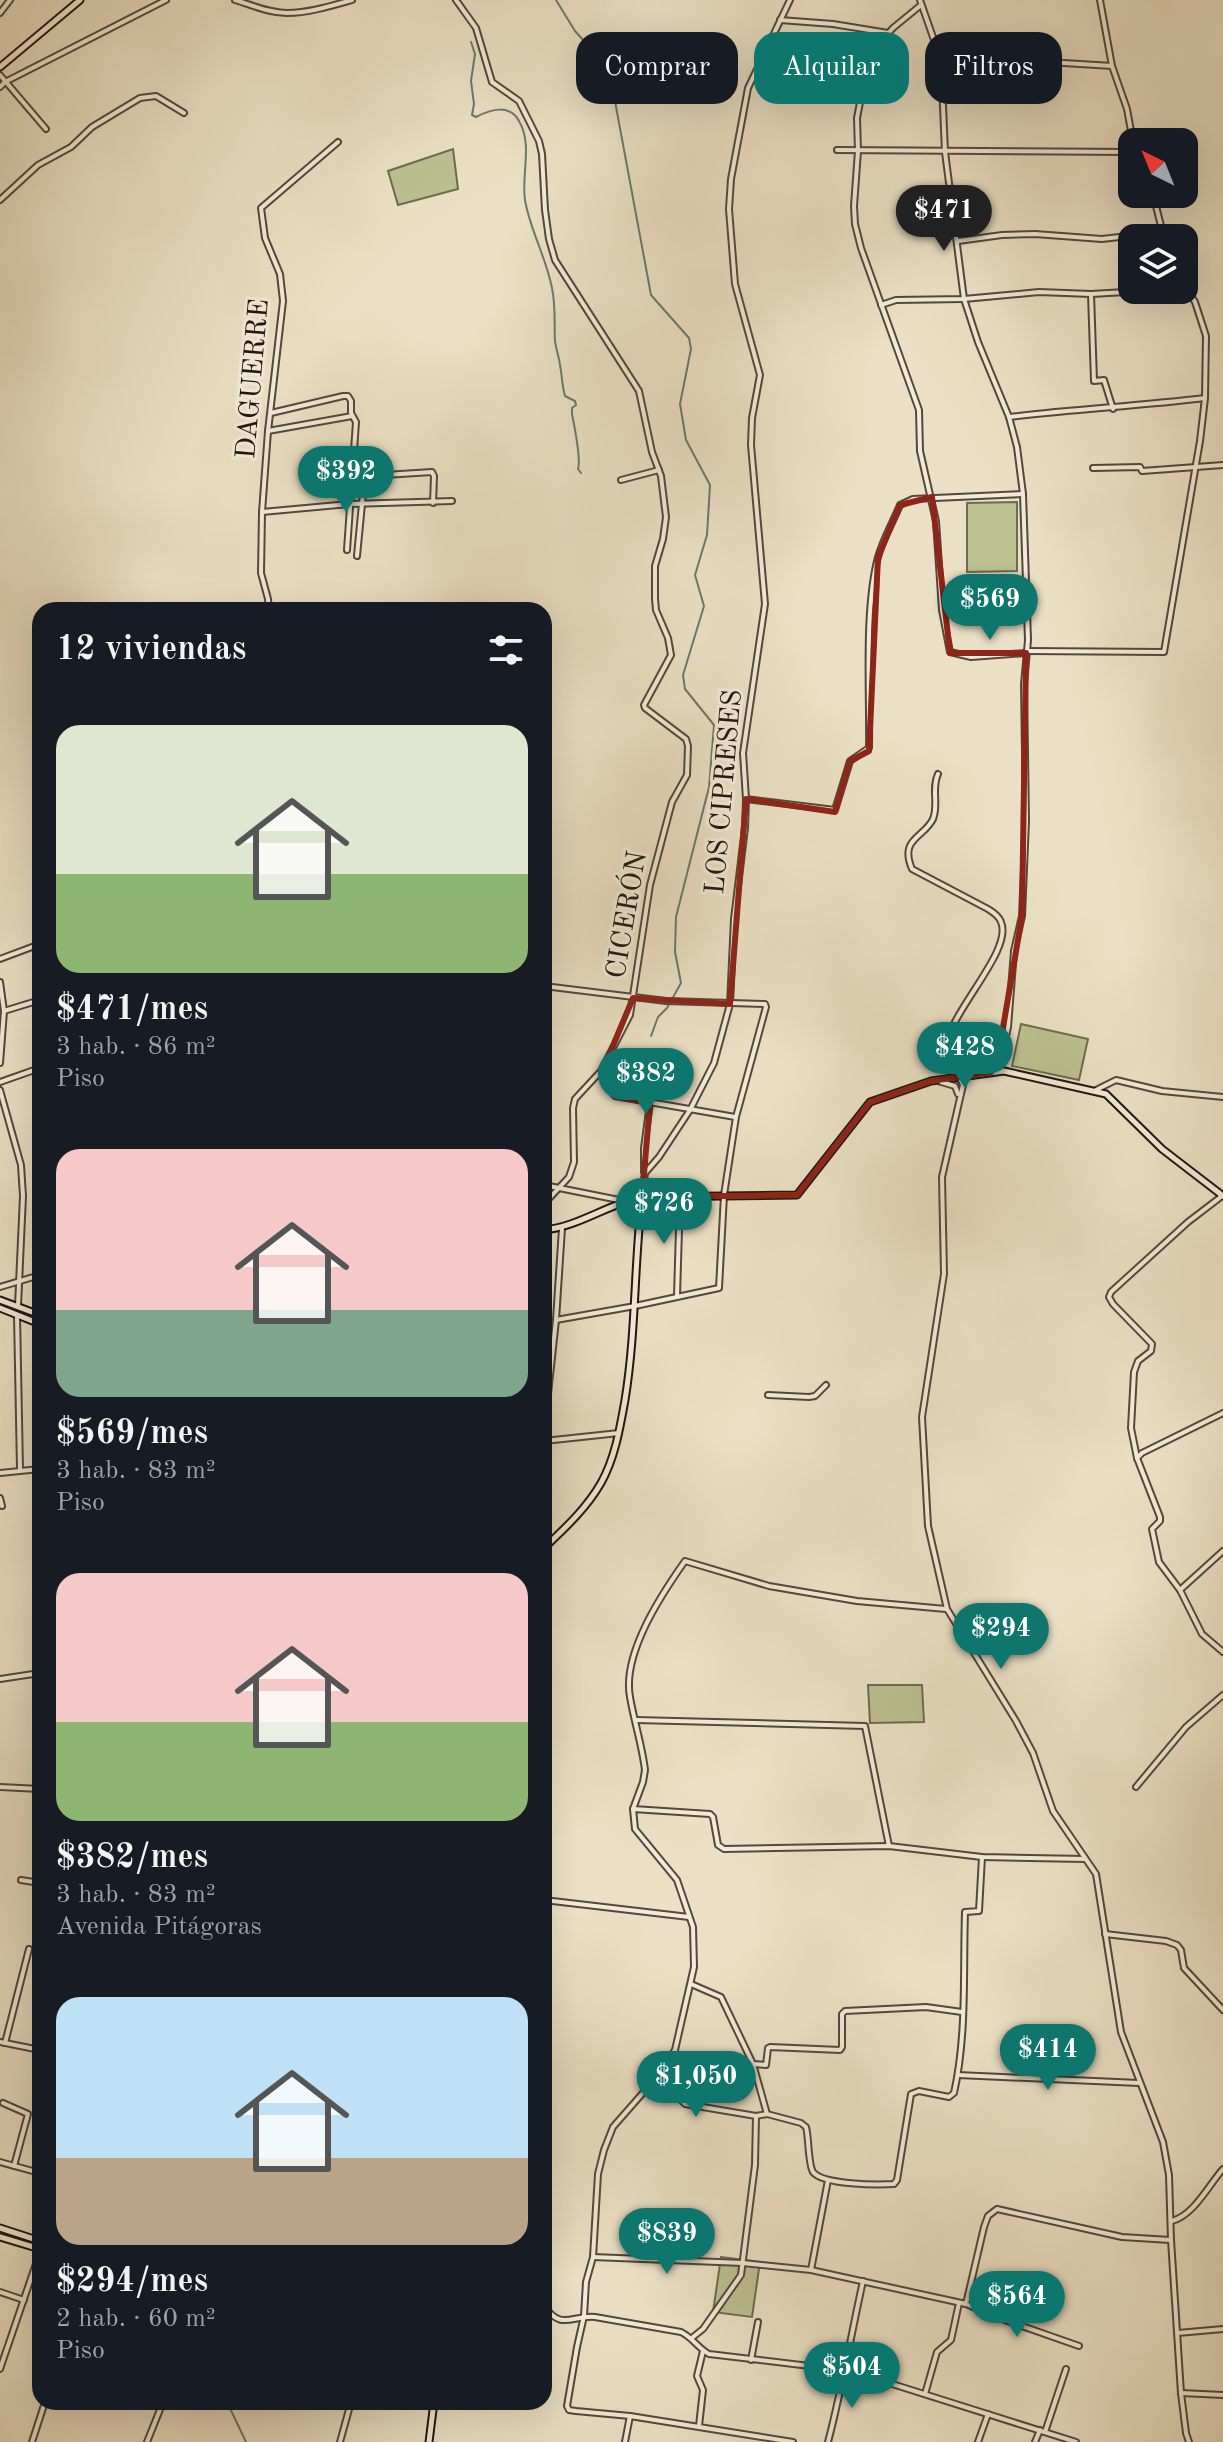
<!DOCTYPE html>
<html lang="es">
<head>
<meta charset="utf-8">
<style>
  body { margin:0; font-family:"Old Standard TT",serif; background:#242831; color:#f1f3f6; height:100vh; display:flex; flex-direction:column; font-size:30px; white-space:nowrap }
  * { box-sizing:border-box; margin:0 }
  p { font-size:26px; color:#9ea1a6 }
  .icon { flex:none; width:44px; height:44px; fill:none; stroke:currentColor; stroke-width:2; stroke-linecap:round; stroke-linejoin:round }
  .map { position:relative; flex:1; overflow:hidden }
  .sheet { position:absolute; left:32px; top:602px; width:520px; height:1808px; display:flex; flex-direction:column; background:#171b24; border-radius:24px; box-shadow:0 8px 32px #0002 }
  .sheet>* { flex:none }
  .banner { position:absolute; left:576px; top:32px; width:526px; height:72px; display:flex; gap:16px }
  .needle { width:52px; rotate:317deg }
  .controls { position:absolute; left:1118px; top:128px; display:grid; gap:16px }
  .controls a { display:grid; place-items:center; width:80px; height:80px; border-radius:16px; background:#171b24; box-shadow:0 8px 32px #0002; font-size:40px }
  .price { position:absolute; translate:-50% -68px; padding:0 18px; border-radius:28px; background:#0f766e; color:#fff; font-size:26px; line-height:52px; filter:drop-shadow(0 2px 4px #0008) }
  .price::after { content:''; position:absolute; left:50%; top:48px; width:24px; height:18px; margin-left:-12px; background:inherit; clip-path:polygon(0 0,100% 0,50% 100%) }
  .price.on { background:#222; color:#fff }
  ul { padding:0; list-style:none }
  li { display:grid; align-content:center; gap:16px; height:424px; padding:0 24px }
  li span { display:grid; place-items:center; height:248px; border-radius:24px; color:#555 }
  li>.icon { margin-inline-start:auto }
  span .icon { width:144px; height:144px; fill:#fffc; stroke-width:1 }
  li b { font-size:34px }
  h2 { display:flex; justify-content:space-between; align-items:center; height:96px; padding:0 24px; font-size:34px }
  .tag { padding:0 28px; border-radius:24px; background:#171b24; box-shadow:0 8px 32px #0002; font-size:28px; line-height:72px }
  .tag.on { background:#0f766e; color:#fff }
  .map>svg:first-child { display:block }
  .green { fill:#bcc191; stroke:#6e6b50; stroke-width:2 }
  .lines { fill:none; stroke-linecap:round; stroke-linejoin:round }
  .stream { stroke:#687a70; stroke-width:2 }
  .street-casing { stroke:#54483c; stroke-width:8 }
  .secondary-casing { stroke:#21150e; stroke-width:9 }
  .street { stroke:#f2ebd9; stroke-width:4 }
  .secondary { stroke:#f2ebd9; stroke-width:5 }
  .marked { fill:none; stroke:#8f2418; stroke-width:6; stroke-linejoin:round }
  .labels { text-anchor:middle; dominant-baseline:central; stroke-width:6; stroke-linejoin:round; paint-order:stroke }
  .street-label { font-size:28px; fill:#21150e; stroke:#f2ebd9 }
</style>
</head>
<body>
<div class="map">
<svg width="1223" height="2442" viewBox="0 0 1223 2442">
  <rect width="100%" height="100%" fill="#ebe0c5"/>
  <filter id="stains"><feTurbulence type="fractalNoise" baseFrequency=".0025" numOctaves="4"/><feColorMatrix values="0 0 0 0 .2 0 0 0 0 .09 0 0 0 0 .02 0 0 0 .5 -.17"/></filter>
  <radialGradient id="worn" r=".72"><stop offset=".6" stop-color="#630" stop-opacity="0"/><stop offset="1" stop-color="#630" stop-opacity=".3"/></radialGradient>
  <g class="green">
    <polygon points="453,149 458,189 398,205 388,171"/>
    <polygon points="1017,502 1017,571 967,572 967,503"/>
    <polygon points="1021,1024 1088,1039 1079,1080 1012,1066"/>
    <polygon points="868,1685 922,1685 924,1722 870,1723"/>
    <polygon points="721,2257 760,2262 752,2317 713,2312"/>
  </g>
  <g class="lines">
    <g class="stream">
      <polyline points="556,0 575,31 609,69 651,295 689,338 691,349 680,404 686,440 710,485 707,535 695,575 704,606 683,675 685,689 714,725 709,787 676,917 675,952 681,983 667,1008 658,1017 651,1036"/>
      <path d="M471 42 475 54 471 81 474 104 472 115 476 117C491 109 510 104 519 121 533 145 521 175 525 200 530 230 546 257 552 288 556 307 554 324 555 341 556 349 559 357 560 365 562 375 562 386 565 396L575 401 576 405 572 408V414C574 424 581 461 578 469L581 473"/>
      <polyline points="227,2402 246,2442"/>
    </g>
    <g class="street-casing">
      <g id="street">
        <path d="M235 0C252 5 269 13 287 13 308 13 331 6 352 0"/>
        <polyline points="456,0 476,28 492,82 519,101 539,141 542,154 545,210 549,239 555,260 639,391 652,452 661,476 666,517 663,539 655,566 655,599 656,610 668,638 671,655 644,705 645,708 686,739 688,746 687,775 672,802 650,885 630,1015 601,1071 575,1099 573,1108 574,1162 569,1177 544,1204"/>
        <polyline points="920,0 941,60 945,152 964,299 978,342 1009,417 1017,447 1023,494 1028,640 1024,684 1026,821 1022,916 1014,951 1008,1027 1003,1050 991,1072"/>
        <polyline points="1100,0 1112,66 1127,109 1133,142"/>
        <polyline points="921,5 893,28 883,39 871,63 861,97 857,118 858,151 854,206 855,224 861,248 919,410 920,451 936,521 942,610 950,652 971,657 1026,653"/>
        <polyline points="0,13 10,0"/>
        <polyline points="780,20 833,24 888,33"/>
        <polyline points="760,59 833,66 868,74"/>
        <polyline points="941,60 1000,59 1112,66"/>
        <polyline points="0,75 46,129"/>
        <polyline points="0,87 5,82 166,0"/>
        <polyline points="837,150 1132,152"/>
        <polyline points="1153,194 1164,238"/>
        <polyline points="0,200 38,165 71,147 92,127 140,98 156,96 184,113"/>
        <polyline points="958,241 1002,235 1035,234 1102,239 1163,232"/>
        <polyline points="1091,294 1094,381 1104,380 1113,409"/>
        <polyline points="881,305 896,300 964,299 1039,292 1091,294 1160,290"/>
        <polyline points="271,413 343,396 348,396 351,401 351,413 356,422 347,550"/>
        <path d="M1009 417C1074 409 1140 406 1205 398"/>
        <polyline points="268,431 352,416"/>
        <polyline points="354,461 363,460 366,462 357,556"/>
        <polyline points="1093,468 1140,467 1142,471 1223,465"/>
        <polyline points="353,477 432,472 434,476 433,503"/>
        <polyline points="621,480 659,470"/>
        <polyline points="262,512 349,504 452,501"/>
        <polyline points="942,599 1026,600"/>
        <polyline points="269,610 268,599 261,573 262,512 268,431 283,301 280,274 265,238 261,208 338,142"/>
        <polyline points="1027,651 1164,652 1200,441 1205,398 1206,336 1195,302 1184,285"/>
        <path d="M938 774C931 789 939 804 933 819 924 838 899 838 912 869L988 909C993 912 999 916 1001 922 1014 952 943 1018 946 1052 948 1064 959 1074 963 1085L942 1177 944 1274 922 1417 928 1526 947 1609 1016 1721 1033 1753 1053 1811 1096 1874 1121 2032 1163 2142 1169 2175 1171 2240 1181 2393 1186 2433 1189 2442"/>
        <path d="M746 799 835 810 850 761 869 748C870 691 864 611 878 557 883 539 893 522 900 505L913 499 1023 494"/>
        <polyline points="0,959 40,944"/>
        <polyline points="0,982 4,1011 0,1063"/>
        <polyline points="544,986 666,1001 765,1004 766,1007 736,1117 724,1195 719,1288 635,1306 556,1320"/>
        <polyline points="4,1011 40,1000"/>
        <path d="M607 1062C609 1076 604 1085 615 1096L735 1117"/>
        <polyline points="0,1082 40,1068"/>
        <polyline points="941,1082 955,1086 958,1094"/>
        <polyline points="0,1090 21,1165 23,1196 18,1306"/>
        <polyline points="1096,1090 1116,1080 1162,1091 1223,1097"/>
        <polyline points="644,1172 644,1148 650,1103"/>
        <polyline points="544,1185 624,1201"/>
        <polyline points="642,1197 645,1173 659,1157 690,1110 714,1063 730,1004 734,919 745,828 746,799 743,753 765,604 751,445 752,418 760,375 735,284 729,209 731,179 748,88 790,0"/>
        <polyline points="0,1287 40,1275"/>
        <polyline points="677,1296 680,1196"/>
        <polyline points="17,1315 20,1469"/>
        <polyline points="768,1395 809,1397 815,1396 826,1385"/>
        <polyline points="1223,1413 1142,1453 1137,1458 1160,1517 1160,1521 1152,1529 1159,1562 1180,1590 1202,1634 1223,1652"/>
        <polyline points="544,1431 556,1320 562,1228"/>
        <polyline points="544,1441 619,1433"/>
        <polyline points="1137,1458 1131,1428 1134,1372 1138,1361 1151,1351 1152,1344 1113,1304 1109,1297 1111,1292 1188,1222 1222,1196"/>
        <polyline points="0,1473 40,1469"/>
        <polyline points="0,1498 2,1506"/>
        <polyline points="1180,1590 1223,1551"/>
        <polyline points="0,1679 40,1673"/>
        <polyline points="636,1720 865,1726 889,1846"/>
        <polyline points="0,1787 40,1789"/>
        <polyline points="1136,1787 1186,1727 1223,1695"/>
        <path d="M633 1809 643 1782 645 1770C642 1745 634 1721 630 1697 622 1654 661 1595 685 1561L769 1586 857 1601 946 1609"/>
        <polyline points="21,1880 40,1883"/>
        <polyline points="544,1900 689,1917"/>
        <polyline points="1105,1934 1166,1941 1177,1945 1181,1950 1184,1968 1223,2010"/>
        <path d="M691 1984 721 1997 753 2064 767 2114 801 2123 806 2127C809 2138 808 2164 813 2172 823 2185 878 2185 894 2184L897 2180 911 2094 919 2091 949 2097 954 2093C967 2035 963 1972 965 1912L979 1911 982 1857"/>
        <polyline points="0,2042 40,2050"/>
        <polyline points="5,2043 29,1949"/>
        <polyline points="753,2064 766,2065 768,2048 770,2047 840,2050 842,2047 842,2014 845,2011 926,2007 962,2012"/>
        <polyline points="958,2075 1139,2083"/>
        <polyline points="649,2086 675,2094 685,2104 756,2116"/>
        <polyline points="3,2103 28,2114 14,2166"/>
        <polyline points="0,2162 40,2173"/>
        <path d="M1172 2221C1194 2215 1208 2186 1223 2169"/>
        <polyline points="593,2257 743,2263 811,2270 966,2304 984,2227 988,2216 997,2209 1122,2237 1170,2240"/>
        <polyline points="811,2270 828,2180"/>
        <polyline points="0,2292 24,2300"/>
        <polyline points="966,2304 996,2317 1079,2346"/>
        <path d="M544 2306C562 2331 571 2315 595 2317L681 2332C693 2338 698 2348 709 2354L851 2371 1076 2442"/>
        <polyline points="1178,2333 1223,2329"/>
        <polyline points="693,2337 703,2329 741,2275 755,2165 756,2116 767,2114"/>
        <polyline points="751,2360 758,2322"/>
        <polyline points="0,2369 40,2252"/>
        <polyline points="1181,2393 1223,2395"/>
        <polyline points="925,2394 937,2352 951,2340 959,2303"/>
        <polyline points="699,2426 703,2390 697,2376 703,2351"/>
        <polyline points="1045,2432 1066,2369"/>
        <polyline points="32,2442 45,2402"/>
        <polyline points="147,2442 163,2402"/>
        <polyline points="340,2442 351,2402"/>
        <polyline points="625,2442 630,2416"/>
        <polyline points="793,2442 630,2416 576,2411 569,2410 567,2406 577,2347 584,2316 586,2282 593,2257 598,2174 604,2150 613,2127 649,2086 675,2050 694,1967 693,1927 677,1880 635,1829 633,1809 710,1814 713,1817 718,1845 724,1849 889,1846 982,1857 1085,1859"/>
        <path d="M828 2442C842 2389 851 2335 863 2281"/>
        <polyline points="978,2442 988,2414"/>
        <polyline points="1035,2442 1040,2430"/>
      </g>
    </g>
    <g class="secondary-casing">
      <g id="secondary">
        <polyline points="0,67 80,0"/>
        <path d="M544 1230C578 1227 608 1204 642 1197L797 1195 870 1102 931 1081 1004 1071 1106 1094 1162 1149 1223 1196"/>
        <polyline points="0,1300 40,1315"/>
        <polyline points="0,1308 40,1324"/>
        <path d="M544 1548C565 1528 586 1509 601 1483 615 1458 620 1428 625 1400 636 1333 634 1265 642 1197"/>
        <polyline points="0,2228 40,2241"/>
        <polyline points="0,2237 40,2249"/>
        <polyline points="429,2442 434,2402"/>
      </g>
    </g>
    <use href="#street" class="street"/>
    <use href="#secondary" class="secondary"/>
  </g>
  <path class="marked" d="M932 497 950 653H1026L1022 916 997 1063 991 1072 931 1081 870 1102 797 1195 642 1197 650 1103 615 1096 607 1060 633 998 730 1004 746 799 835 812 850 761 869 751 878 557 900 505Z"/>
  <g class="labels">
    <g class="street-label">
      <text transform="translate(254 379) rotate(-85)">DAGUERRE</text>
      <text transform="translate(725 792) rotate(-85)">LOS CIPRESES</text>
      <text transform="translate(628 915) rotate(-80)">CICERÓN</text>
    </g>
  </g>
  <rect width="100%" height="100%" filter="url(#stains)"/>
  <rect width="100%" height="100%" fill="url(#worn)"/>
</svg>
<div class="controls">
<a><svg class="needle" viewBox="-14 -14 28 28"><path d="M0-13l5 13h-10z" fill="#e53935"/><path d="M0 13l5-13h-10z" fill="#9ea1a6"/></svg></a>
<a><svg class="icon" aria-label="layers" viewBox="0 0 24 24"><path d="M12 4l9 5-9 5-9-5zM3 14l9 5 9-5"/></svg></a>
</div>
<b class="price on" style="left:944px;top:253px">$471</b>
<b class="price" style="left:346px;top:514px">$392</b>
<b class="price" style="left:990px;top:642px">$569</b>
<b class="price" style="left:965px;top:1090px">$428</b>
<b class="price" style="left:646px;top:1116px">$382</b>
<b class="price" style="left:664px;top:1246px">$726</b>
<b class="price" style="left:1001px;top:1671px">$294</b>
<b class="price" style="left:1048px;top:2092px">$414</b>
<b class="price" style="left:696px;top:2119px">$1,050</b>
<b class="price" style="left:667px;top:2276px">$839</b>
<b class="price" style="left:1017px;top:2339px">$564</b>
<b class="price" style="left:852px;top:2410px">$504</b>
<div class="banner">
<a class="tag">Comprar</a>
<a class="tag on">Alquilar</a>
<a class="tag">Filtros</a>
</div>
<section class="sheet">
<h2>12 viviendas<svg class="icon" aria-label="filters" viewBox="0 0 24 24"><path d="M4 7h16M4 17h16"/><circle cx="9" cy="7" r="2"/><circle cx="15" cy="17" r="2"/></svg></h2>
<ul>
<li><span style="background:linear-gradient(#dfe7d0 60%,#8fb573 0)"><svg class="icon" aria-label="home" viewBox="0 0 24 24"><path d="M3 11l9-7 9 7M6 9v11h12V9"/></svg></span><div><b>$471/mes</b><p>3 hab. · 86 m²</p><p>Piso</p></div></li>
<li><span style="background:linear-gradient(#f6c9c9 65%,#7fa58c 0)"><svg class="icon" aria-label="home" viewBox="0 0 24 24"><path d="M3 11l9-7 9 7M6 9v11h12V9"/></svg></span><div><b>$569/mes</b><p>3 hab. · 83 m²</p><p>Piso</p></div></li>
<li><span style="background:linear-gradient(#f6c9c9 60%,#8fb573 0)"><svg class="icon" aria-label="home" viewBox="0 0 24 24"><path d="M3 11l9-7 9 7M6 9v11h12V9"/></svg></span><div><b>$382/mes</b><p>3 hab. · 83 m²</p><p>Avenida Pitágoras</p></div></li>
<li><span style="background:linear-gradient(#bfe0f5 65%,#b9a48a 0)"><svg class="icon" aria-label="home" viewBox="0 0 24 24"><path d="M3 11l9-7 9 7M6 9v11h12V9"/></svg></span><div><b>$294/mes</b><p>2 hab. · 60 m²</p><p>Piso</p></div></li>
</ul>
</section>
</div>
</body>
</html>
